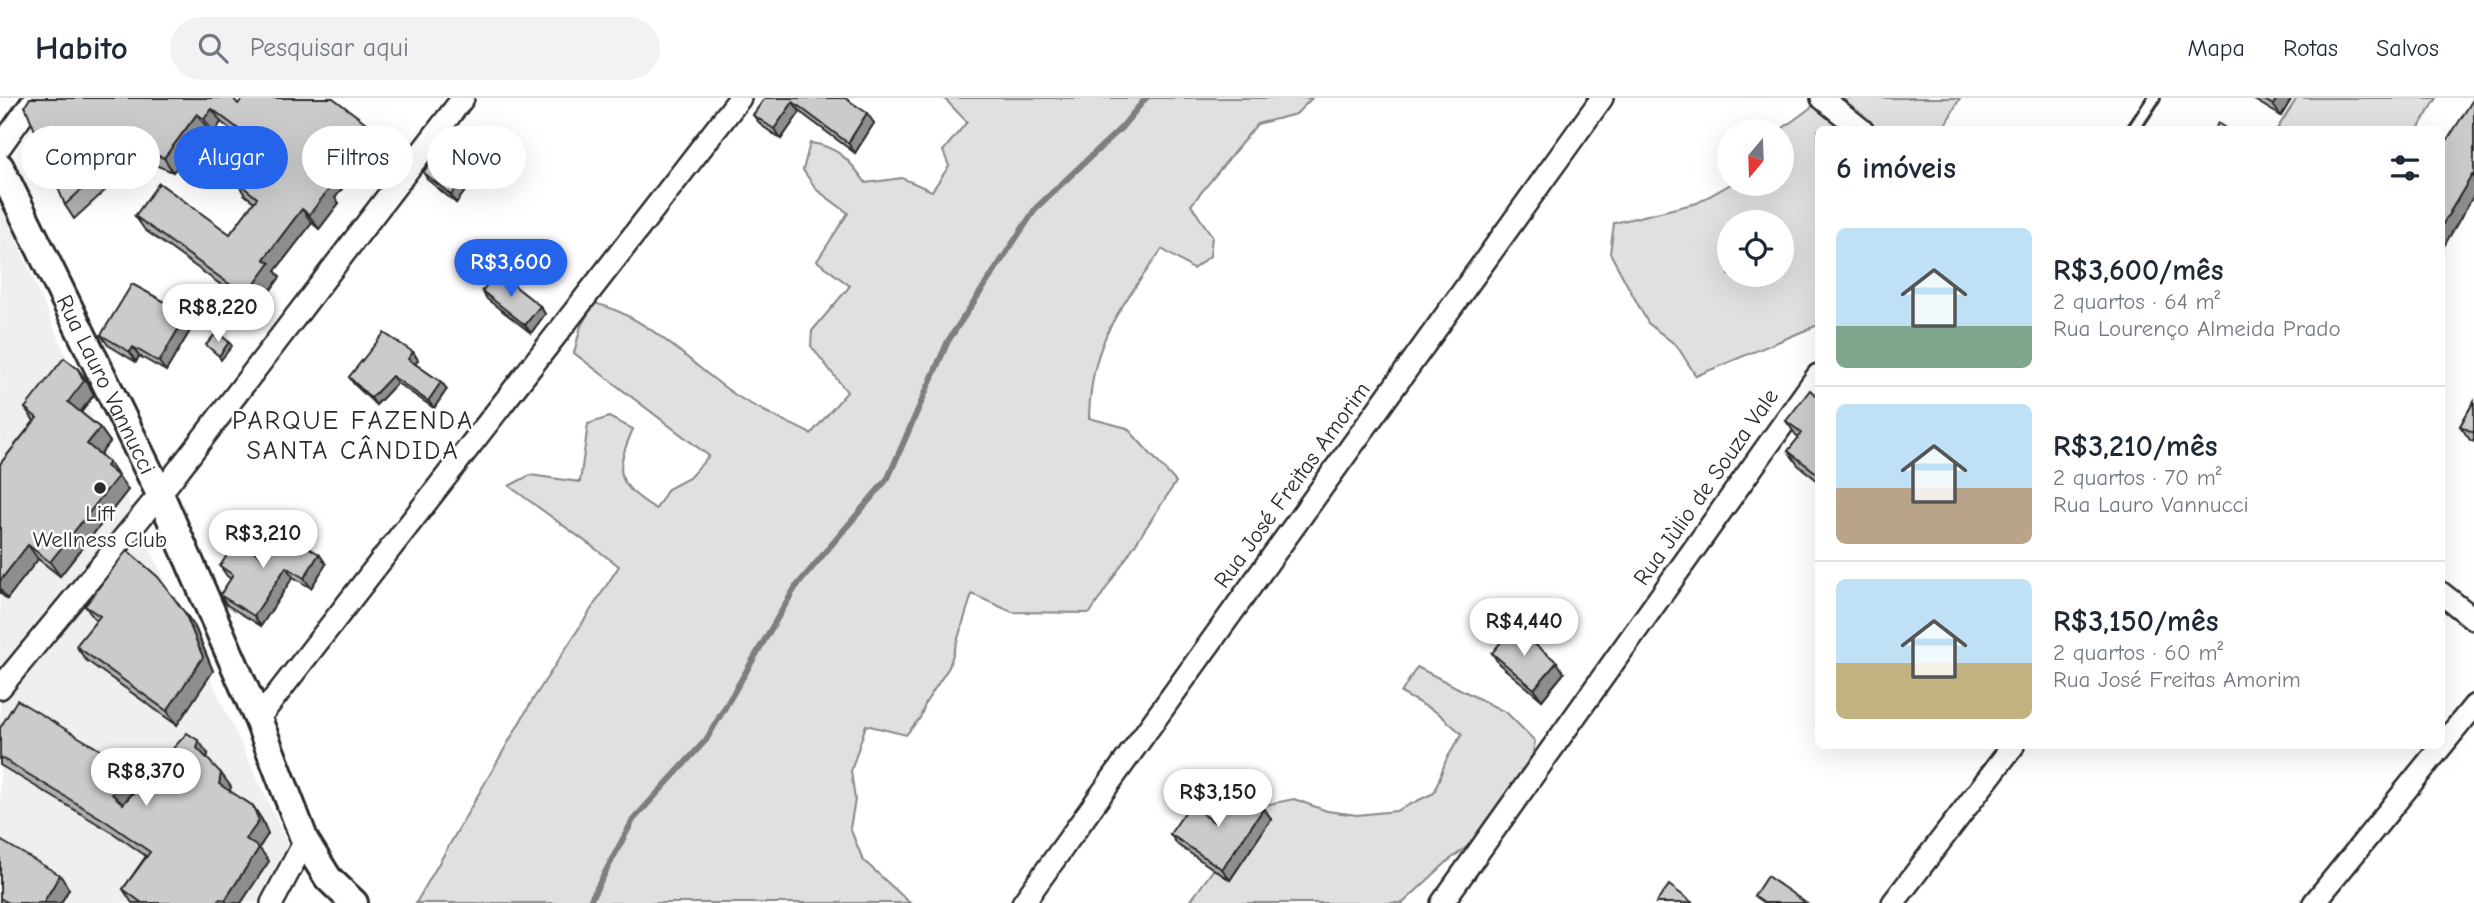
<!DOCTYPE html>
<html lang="pt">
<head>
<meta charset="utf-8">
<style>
  body { margin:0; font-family:"Comic Neue",sans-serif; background:#f2f2f3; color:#1f2937; height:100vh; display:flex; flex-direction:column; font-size:26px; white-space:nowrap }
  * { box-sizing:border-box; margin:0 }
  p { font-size:23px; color:#747a83 }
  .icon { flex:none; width:38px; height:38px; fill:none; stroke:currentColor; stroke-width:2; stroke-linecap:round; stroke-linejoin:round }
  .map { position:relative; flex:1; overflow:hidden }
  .panel { position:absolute; left:1815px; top:28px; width:630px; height:623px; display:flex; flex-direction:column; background:#fff; border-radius:10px; box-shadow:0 7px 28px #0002 }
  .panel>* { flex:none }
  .hud { position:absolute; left:21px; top:28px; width:665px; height:63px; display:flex; gap:14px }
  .needle { width:46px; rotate:199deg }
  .controls { position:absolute; left:1717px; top:21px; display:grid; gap:14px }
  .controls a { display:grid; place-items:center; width:77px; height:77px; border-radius:50%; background:#fff; box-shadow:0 7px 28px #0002; font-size:35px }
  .price { position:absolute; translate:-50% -60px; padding:0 16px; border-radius:24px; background:#fff; color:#222; font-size:23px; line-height:46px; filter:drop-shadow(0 2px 4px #0008) }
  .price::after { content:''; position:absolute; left:50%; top:42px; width:21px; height:16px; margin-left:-10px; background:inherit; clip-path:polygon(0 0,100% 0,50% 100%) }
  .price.selected { background:#2563eb; color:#fff }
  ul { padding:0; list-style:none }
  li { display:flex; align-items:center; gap:21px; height:175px; padding:0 21px }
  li+li { border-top:2px solid #e0e1e3 }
  li span { display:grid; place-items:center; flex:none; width:196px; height:140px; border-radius:10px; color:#555 }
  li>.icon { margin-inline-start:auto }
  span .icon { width:84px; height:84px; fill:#fffc; stroke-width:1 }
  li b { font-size:30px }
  h2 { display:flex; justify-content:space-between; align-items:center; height:84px; padding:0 21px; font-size:30px }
  .tag { padding:0 24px; border-radius:32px; background:#fff; box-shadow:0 7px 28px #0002; font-size:24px; line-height:63px }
  .tag.selected { background:#2563eb; color:#fff }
  header { display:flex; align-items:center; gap:42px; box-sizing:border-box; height:98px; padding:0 35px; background:#fff; border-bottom:2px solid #e0e1e3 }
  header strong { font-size:33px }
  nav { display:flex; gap:38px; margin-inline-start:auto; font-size:24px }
  .search { width:490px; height:63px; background:#f2f2f3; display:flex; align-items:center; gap:18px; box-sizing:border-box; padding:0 24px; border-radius:38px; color:#747a83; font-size:26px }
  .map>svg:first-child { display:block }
  .built { fill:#efefef }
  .green { fill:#e0e0e0; stroke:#868686; stroke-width:2; fill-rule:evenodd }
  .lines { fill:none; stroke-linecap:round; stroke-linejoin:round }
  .stream { stroke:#7e7e7e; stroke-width:6 }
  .service-casing { stroke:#2b2b2b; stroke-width:16 }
  .minor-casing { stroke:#2b2b2b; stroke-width:26 }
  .tertiary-casing { stroke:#2b2b2b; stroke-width:32 }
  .service { stroke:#fff; stroke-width:10 }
  .minor { stroke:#fff; stroke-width:21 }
  .tertiary { stroke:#fff; stroke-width:26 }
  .wall { fill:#afafaf; stroke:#2b2b2b; stroke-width:2 }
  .shaded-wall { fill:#8e8e8e; stroke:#2b2b2b; stroke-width:2 }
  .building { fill:#cbcbcb; stroke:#2b2b2b; stroke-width:2 }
  .poi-dot { fill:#2b2b2b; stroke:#fff; stroke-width:2.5 }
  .labels { text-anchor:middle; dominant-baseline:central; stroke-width:5; stroke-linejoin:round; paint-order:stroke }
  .street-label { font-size:23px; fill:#2b2b2b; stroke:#fff }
  .poi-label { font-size:23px; fill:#2b2b2b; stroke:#fff }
  .quarter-label { font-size:26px; letter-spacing:2px; fill:#2b2b2b; stroke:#fff }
</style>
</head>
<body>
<header>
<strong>Habito</strong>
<div class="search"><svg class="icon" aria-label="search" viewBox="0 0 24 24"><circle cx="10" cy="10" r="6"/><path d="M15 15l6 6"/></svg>Pesquisar aqui</div>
<nav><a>Mapa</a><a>Rotas</a><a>Salvos</a></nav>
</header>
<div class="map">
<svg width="2474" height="805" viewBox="0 0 2474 805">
  <rect width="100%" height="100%" fill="#fff"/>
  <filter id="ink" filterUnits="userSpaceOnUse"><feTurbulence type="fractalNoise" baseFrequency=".0143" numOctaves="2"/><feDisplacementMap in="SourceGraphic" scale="14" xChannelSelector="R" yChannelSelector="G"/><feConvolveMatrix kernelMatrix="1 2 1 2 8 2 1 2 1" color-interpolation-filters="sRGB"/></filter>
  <g filter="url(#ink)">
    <polygon class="built" points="0,103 124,394 288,747 257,805 0,805"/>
    <g class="green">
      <path d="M944 0H1312L1296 16 1257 26 1191 107 1212 138 1210 158 1193 171 1162 151C1119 213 1091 241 1089 320L1127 330 1176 384 1090 515 1012 514 972 496 949 569 926 604 920 620 906 637 866 627 851 673 855 702 850 730 863 762 910 805H416L532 603 619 468 509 388 530 377 580 384 588 326 609 319 633 331C614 375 615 385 656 411L668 391 689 380 709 358 574 255 581 228 594 205C648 218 689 265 734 296 758 312 786 323 811 336L847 294 811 248 812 233 850 188 817 163 848 115 817 92 803 72 810 45C838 48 850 63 866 85L902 80 932 93 949 68 943 53 967 24Z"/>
      <path d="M1838 0H1960L1943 31 1818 32V227L1696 278 1677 248 1648 225 1610 155 1614 125 1697 105 1731 86H1782L1779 33 1813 8 1848 9ZM1729 124H1782V177H1729Z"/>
      <polygon points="2297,0 2437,0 2418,31 2277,31"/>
      <polygon points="1417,569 1507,615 1535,643 1530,673 1516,712 1448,763 1403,805 1189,805 1260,708 1294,701 1327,713 1357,717 1396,713 1434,695 1446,662 1462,636 1438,615 1401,595"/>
    </g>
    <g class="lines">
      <polyline class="stream" points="589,805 633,722 706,642 795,490 888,380 948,243 1036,110 1121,30 1146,0"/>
      <g class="service-casing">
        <polyline id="service" points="2133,32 2154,0"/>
      </g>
      <g class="minor-casing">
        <g id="minor">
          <polyline points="1822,0 1862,32"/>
          <polyline points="0,49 35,0"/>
          <polyline points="2441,495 2474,521"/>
          <polyline points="0,590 160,396 463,0"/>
          <polyline points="258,621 740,0"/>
          <polyline points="272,805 305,743"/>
          <polyline points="1023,805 1602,0"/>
          <polyline points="1442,805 1818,277"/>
          <polyline points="1893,805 2013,648"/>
          <polyline points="2314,805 2474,608"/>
        </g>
      </g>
      <g class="tertiary-casing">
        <g id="tertiary">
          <path id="s1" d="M0 69 160 396 258 621 305 743 328 780 354 805"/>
        </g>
      </g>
      <use href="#service" class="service"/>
      <use href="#minor" class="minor"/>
      <use href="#tertiary" class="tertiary"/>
    </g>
    <g class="wall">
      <polygon points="30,0 238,6 380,42 335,100 339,105 319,131 312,125 275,173 280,179 256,212 145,132 135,118 230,136 254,104 245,97 236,83 259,53 221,24 214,35 207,30 173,74 155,67 129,45 109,89 74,121 65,107"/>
      <polygon points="765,0 845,0 874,25 855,55 800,14 781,41 761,27 753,17"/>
      <polygon points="2251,0 2292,0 2281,18"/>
      <polygon points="441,60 496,69 482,86 475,80 456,105 428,82 423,74"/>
      <polygon points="482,193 540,208 545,216 531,235 487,201"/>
      <polygon points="194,226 166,273 139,258 136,264 108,247 101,237"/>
      <polygon points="413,254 418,262 415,266 441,284 447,291 434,310 397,285 376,307 354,286 349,279"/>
      <polygon points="78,271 88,285 94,297 81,315 100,330 110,344 100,356 119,378 119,379 128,392 60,478 38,461 7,501 0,495 0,366 34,323 25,310"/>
      <polygon points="1818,299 1818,383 1798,367 1788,353 1799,339 1796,337 1786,323"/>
      <polygon points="2474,303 2474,344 2470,342 2460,328"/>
      <polygon points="319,456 326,466 311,490 293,479 261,528 227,507 220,497 231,481 227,478 220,468 262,459"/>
      <polygon points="85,508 185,515 195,529 213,573 177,627 86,562 76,548 96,523"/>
      <polygon points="1492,555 1564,575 1542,602 1499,566"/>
      <polygon points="0,630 139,683 125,703 208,656 207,661 231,689 229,693 253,708 262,722 268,736 259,750 269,763 241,805 132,805 123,791 146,758 113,735 0,667"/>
      <polygon points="1264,710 1271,721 1230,782 1178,747 1170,736"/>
      <polygon points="0,742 69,791 61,805 0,805"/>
    </g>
    <g class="shaded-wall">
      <polygon points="2277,0 2292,0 2281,18 2273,7"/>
      <polygon points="793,4 800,14 781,41 774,31"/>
      <polygon points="212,11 221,24 214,35 204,21"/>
      <polygon points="867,15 874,25 855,55 848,45"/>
      <polygon points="197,16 207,30 173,74 164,60"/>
      <polygon points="370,28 380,42 335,100 339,105 319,131 309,117 325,88"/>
      <polygon points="119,31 129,45 109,89 99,75"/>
      <polygon points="491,61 496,69 482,86 477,78"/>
      <polygon points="470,73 475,80 456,105 451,97"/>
      <polygon points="2472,77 2474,80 2474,97 2441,153 2441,129"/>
      <polygon points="302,111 312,125 275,173 280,179 256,212 246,198 264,161"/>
      <polygon points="540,208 545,216 531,235 525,227"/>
      <polygon points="187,216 194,226 166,273 159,264"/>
      <polygon points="229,244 232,248 221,262 219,258"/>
      <polygon points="133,249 139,258 136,264 130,254"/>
      <polygon points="413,254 418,262 413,269 408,261"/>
      <polygon points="78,271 88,285 94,297 77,318 68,304"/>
      <polygon points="392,278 397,285 376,307 371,300"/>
      <polygon points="441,284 447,291 434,310 428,303"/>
      <polygon points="100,330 110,344 97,360 87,346"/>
      <polygon points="109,364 128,392 60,478 50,464"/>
      <polygon points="28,447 38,461 7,501 0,491 0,483"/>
      <polygon points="319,456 326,466 311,490 304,480"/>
      <polygon points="286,469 293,479 261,528 254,518"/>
      <polygon points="185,515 195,529 213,573 177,627 167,613"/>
      <polygon points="1557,564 1564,575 1542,602 1534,591"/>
      <polygon points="199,643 208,656 206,664 197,650"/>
      <polygon points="130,670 139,683 121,710 112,696"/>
      <polygon points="221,675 231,689 228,699 219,686"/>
      <polygon points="253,708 262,722 268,736 256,754 246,741"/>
      <polygon points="1264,710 1271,721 1230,782 1222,771"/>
      <polygon points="259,750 269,763 241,805 227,805 225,802"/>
      <polygon points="60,777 69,791 61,805 43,805"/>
    </g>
    <g class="building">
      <polygon points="30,0 233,0 238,6 243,0 333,0 370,28 325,88 329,91 309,117 302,111 264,161 270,165 246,198 135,118 159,85 230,136 257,100 236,83 262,49 212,11 204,21 197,16 164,60 145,53 119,31 99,75 65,107 25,8"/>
      <polygon points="765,0 845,0 867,15 848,45 793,4 774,31 753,17"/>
      <polygon points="2262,0 2277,0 2273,7"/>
      <polygon points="2474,0 2474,79 2472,77 2441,129 2441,52"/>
      <polygon points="2218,25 2228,32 2214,32"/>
      <polygon points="460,36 491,61 477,78 470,73 451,97 423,74 437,57 441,60"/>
      <polygon points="497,174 540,208 525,227 482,193"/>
      <polygon points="132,186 187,216 159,264 133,249 130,254 101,237"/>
      <polygon points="217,234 229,244 219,258 206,247"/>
      <polygon points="384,235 413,254 408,261 441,284 428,303 392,278 371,300 349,279"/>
      <polygon points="64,260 78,271 84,283 68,304 100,330 87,346 109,364 106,368 118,378 50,464 28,447 0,483 0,366 37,320 25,310"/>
      <polygon points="1810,292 1818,299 1818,376 1788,353 1802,335 1786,323"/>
      <polygon points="2474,303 2474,335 2460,328"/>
      <polygon points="280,432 319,456 304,480 286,469 254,518 220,497 233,477 220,468 237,442 262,459"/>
      <polygon points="127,452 158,479 185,515 203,559 167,613 76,548 100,518 85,508"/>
      <polygon points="1513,529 1557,564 1534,591 1492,555"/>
      <polygon points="17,602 130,670 112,696 123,706 187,635 199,643 197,650 221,675 219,686 253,708 259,723 246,741 259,750 225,802 220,801 216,805 142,805 123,791 150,754 104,722 0,659 0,630"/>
      <polygon points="1236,692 1264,710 1222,771 1170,736 1190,707 1214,724"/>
      <polygon points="0,742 60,777 43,805 9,805 0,800"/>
      <polygon points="1767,778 1806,805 1764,805 1754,798"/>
      <polygon points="1669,787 1693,805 1656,805"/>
    </g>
  </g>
  <circle class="poi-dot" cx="100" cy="390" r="7"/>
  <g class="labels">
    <g class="street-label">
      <text stroke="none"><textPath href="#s1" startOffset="242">Rua Lauro Vannucci</textPath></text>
      <text transform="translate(1292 387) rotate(-54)">Rua José Freitas Amorim</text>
      <text transform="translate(1706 389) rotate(-55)">Rua Jùlio de Souza Vale</text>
    </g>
    <g class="poi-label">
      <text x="100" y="415">Lift<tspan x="100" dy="26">Wellness Club</tspan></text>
    </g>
    <g class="quarter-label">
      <text x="353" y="323">PARQUE FAZENDA<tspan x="353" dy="30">SANTA CÂNDIDA</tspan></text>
    </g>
  </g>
</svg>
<div class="controls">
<a><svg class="needle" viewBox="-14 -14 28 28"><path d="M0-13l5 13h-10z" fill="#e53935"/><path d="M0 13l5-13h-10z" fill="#747a83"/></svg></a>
<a><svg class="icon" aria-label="locate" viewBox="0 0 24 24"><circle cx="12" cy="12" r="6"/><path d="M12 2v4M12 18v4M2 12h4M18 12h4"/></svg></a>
</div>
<b class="price selected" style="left:511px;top:201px">R$3,600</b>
<b class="price" style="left:218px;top:246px">R$8,220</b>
<b class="price" style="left:263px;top:472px">R$3,210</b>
<b class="price" style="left:1524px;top:560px">R$4,440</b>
<b class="price" style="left:146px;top:710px">R$8,370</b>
<b class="price" style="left:1218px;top:731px">R$3,150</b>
<div class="hud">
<a class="tag">Comprar</a>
<a class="tag selected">Alugar</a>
<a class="tag">Filtros</a>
<a class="tag">Novo</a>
</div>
<section class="panel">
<h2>6 imóveis<svg class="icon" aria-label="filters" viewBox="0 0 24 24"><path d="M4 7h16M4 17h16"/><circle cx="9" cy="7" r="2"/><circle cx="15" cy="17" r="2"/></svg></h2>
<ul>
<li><span style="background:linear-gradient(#bfe0f5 70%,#7fa58c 0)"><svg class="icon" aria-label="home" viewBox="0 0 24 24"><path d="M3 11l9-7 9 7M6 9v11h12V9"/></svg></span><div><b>R$3,600/mês</b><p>2 quartos · 64 m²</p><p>Rua Lourenço Almeida Prado</p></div></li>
<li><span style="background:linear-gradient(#bfe0f5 60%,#b9a48a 0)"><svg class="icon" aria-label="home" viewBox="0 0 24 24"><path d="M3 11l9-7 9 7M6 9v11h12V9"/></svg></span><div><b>R$3,210/mês</b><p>2 quartos · 70 m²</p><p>Rua Lauro Vannucci</p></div></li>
<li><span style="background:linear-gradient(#bfe0f5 60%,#c2b280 0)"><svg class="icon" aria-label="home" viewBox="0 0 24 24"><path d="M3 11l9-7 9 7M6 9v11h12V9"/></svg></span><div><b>R$3,150/mês</b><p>2 quartos · 60 m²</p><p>Rua José Freitas Amorim</p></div></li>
</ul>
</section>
</div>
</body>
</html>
